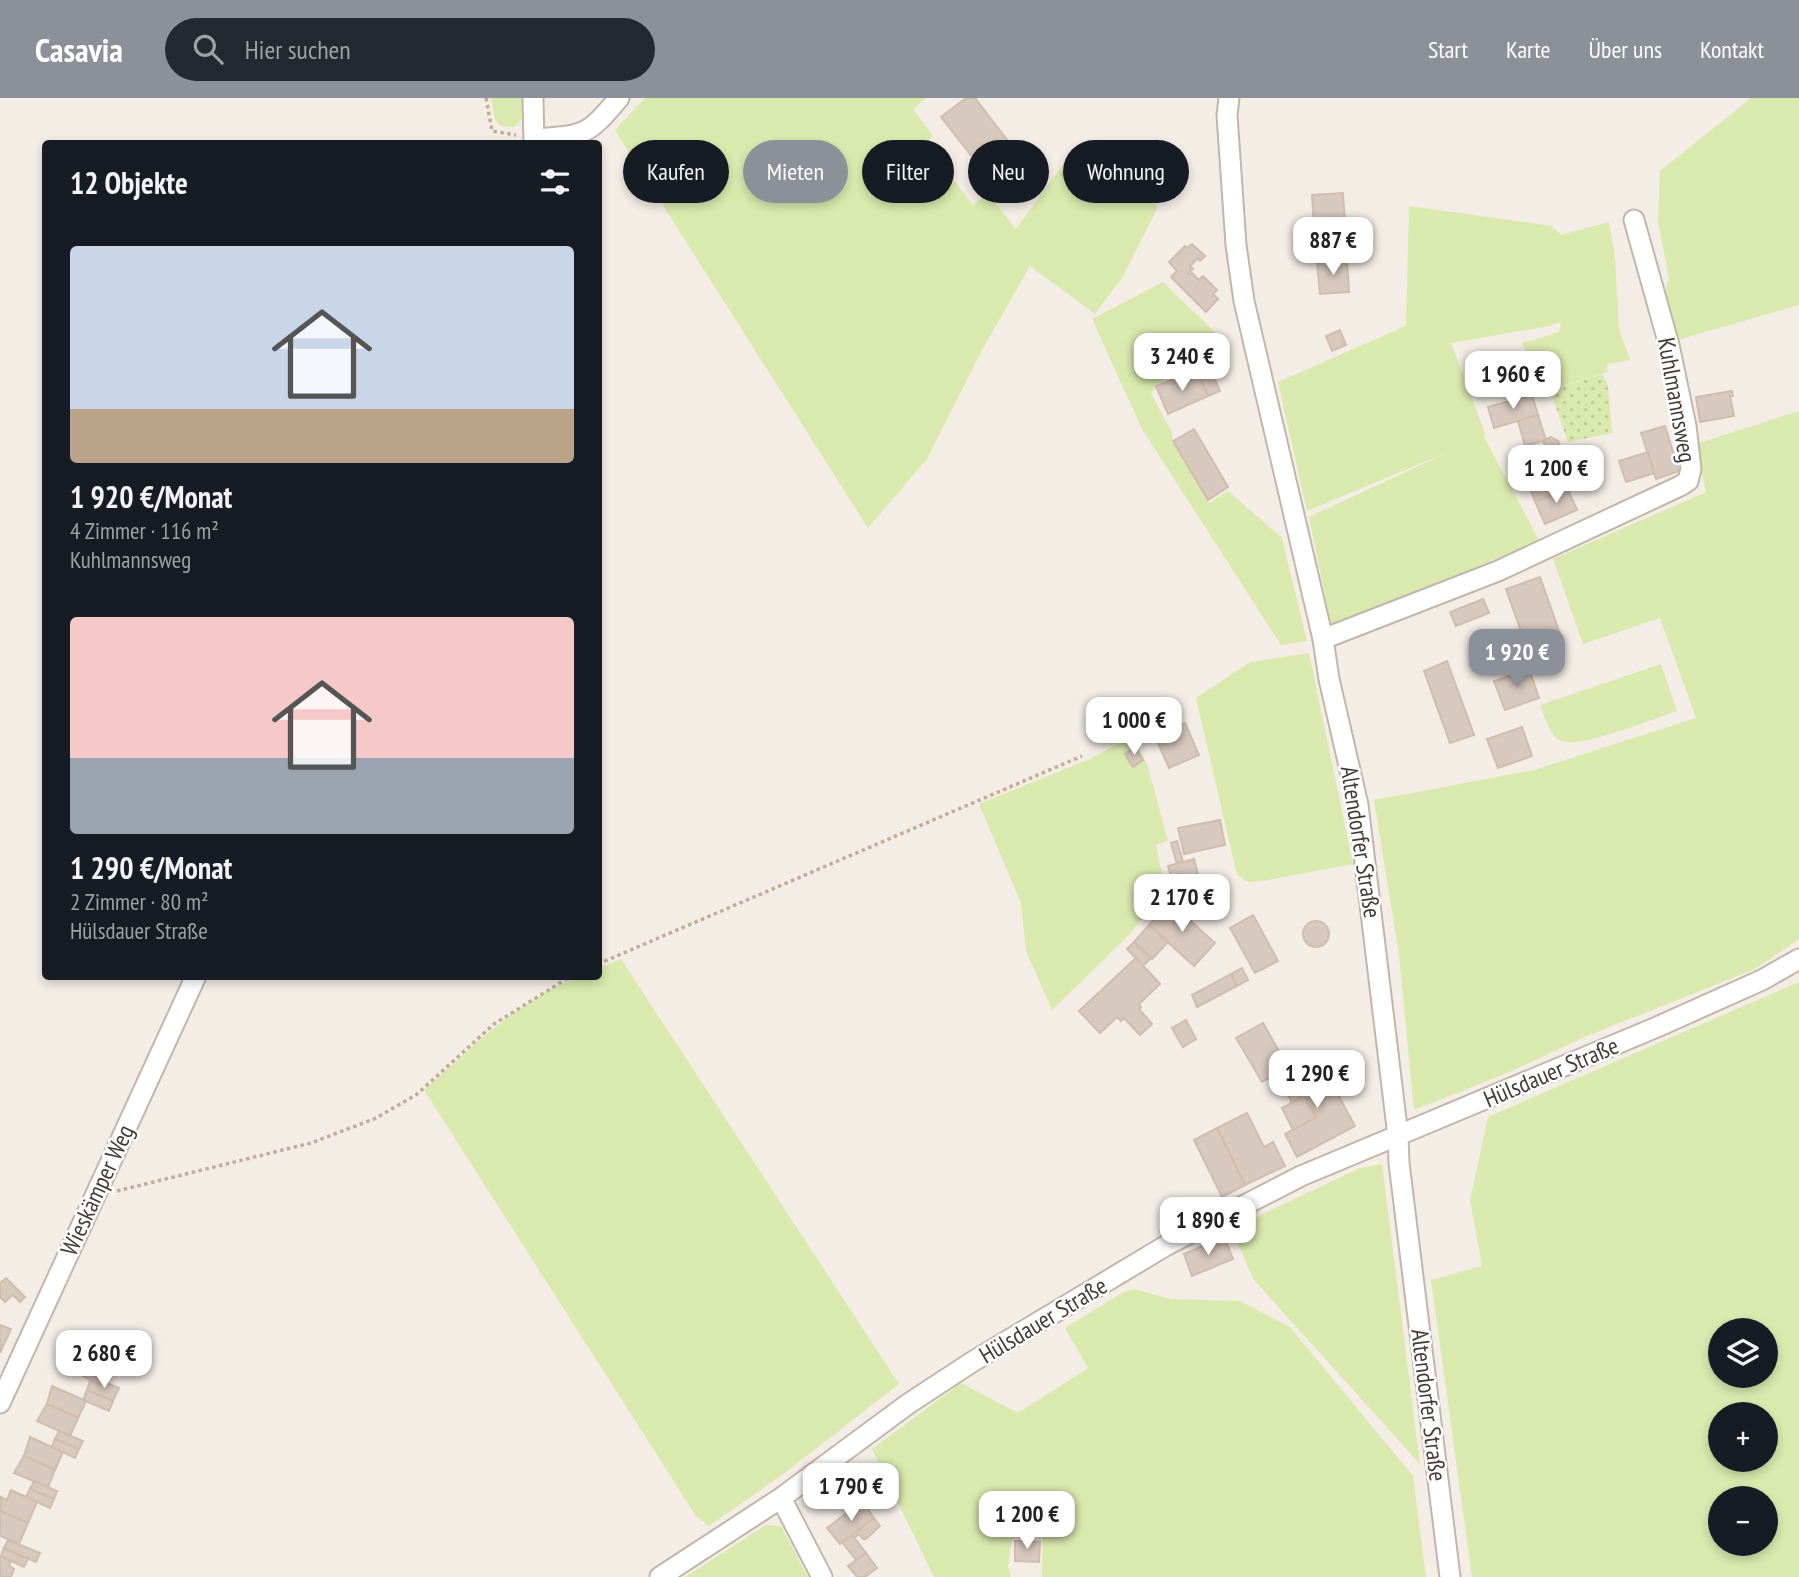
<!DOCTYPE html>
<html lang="de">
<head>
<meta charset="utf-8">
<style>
  body { margin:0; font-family:"PT Sans Narrow",sans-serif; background:#242831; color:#f1f3f6; height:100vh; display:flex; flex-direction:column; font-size:26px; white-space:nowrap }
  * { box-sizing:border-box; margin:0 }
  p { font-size:23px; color:#9ea1a6 }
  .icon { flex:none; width:38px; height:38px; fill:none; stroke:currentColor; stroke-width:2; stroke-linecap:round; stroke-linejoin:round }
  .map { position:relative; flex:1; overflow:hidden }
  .side { position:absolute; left:42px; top:42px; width:560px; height:840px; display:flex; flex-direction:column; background:#171b24; border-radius:7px; box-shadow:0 4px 10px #0003 }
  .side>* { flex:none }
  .guide { position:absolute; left:623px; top:42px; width:665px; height:63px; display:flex; gap:14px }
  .fabs { position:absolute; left:1708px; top:1220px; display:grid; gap:14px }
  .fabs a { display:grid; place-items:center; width:70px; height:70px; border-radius:50%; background:#171b24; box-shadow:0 4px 10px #0003; font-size:35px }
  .price { position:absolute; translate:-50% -60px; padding:0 16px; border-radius:14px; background:#fff; color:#222; font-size:23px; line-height:46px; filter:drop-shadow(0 2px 4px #0008) }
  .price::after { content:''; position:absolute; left:50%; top:42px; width:21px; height:16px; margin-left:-10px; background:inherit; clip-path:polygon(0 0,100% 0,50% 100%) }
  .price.active { background:#8c9099; color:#fff }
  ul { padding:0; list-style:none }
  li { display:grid; align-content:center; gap:14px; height:371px; padding:0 28px }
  li span { display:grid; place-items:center; height:217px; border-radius:7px; color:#555 }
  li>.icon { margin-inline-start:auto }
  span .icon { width:126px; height:126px; fill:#fffc; stroke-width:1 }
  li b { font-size:30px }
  h2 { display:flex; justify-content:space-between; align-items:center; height:84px; padding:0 28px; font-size:30px }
  .pill { padding:0 24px; border-radius:32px; background:#171b24; box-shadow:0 4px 10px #0003; font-size:24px; line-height:63px }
  .pill.active { background:#8c9099; color:#fff }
  header { display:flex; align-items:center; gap:42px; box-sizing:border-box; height:98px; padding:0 35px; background:#8c9099; color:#fff }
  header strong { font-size:33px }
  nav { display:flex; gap:38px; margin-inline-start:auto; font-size:24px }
  .search { width:490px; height:63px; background:#242831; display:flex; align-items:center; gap:18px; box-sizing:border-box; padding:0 24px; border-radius:38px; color:#9ea1a6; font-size:26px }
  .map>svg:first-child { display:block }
  .grass { fill:#dae9ae; fill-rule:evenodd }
  .park { fill:url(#park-dots) }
  .building { fill:#d8c9be; stroke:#d0bdae; stroke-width:2 }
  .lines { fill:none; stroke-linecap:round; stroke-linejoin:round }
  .minor-casing { stroke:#c2b6ab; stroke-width:23 }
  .path { stroke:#c1ac99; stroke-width:3.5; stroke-dasharray:3.5 3.5; stroke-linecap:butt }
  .minor { stroke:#fff; stroke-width:19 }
  .labels { text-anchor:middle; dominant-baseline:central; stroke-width:5; stroke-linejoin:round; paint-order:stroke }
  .street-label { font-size:24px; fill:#473c35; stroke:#fff }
</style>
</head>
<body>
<header>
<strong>Casavia</strong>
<div class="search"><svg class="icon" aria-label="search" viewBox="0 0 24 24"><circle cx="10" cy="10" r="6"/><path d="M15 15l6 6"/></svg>Hier suchen</div>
<nav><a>Start</a><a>Karte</a><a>Über uns</a><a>Kontakt</a></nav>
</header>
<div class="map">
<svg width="1799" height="1479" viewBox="0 0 1799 1479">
  <defs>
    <pattern id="park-dots" width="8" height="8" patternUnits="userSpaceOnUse" patternTransform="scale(1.75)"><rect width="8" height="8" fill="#dae9ae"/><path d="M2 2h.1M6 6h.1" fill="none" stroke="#bcc996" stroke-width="1.8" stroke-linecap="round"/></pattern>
  </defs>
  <rect width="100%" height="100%" fill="#f4ede6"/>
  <g class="grass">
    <path d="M491 0H524C525 14 525 21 514 29L500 28 495 22Z"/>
    <polygon points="645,0 926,0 913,11 933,38 925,44 973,107 988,96 1016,131 1074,51 1158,109 1122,180 1095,216 1030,168 982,252 927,361 868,430 615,32"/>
    <polygon points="1751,0 1799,0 1799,207 1677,242 1664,197 1669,180 1658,124 1660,73"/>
    <polygon points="1409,108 1552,128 1561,137 1609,124 1615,158 1619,231 1630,262 1607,266 1608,274 1544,293 1522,245 1559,234 1561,224 1550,228 1451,245 1485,335 1484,339 1539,442 1426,491 1331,526 1309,419 1453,352 1307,413 1278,284 1406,228"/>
    <polygon points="1163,184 1216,235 1209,259 1167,279 1151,295 1172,335 1173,343 1209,405 1228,393 1282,440 1307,543 1281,547 1142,331 1092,221"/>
    <polygon points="1799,313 1799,841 1755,871 1587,938 1505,976 1414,1012 1399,857 1374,702 1534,672 1696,620 1660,520 1583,546 1553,461 1706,394 1696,346"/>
    <polygon points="1309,555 1353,766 1264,783 1248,784 1237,777 1196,600 1250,564"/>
    <path d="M1661 566 1677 613C1655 620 1581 651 1562 643 1549 638 1545 619 1540 607Z"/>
    <polygon points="1131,638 1147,666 1168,742 1156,747 1165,789 1130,836 1052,912 1026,853 1021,805 979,706 1092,660"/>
    <polygon points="621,861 899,1286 786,1374 709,1428 696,1418 424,992 482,940 513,915 554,889 578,879 598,878 599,870"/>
    <path d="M1799 884V1479H1472L1431 1182 1482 1168 1470 1102 1488 1019ZM1766 1232V1278H1720V1232ZM1720 1316H1766V1362H1720ZM1720 1400H1766V1446H1720Z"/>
    <polygon points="1382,1066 1420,1366 1254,1182 1231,1131 1360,1070"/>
    <polygon points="1134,1191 1171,1201 1240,1203 1290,1229 1413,1378 1426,1479 1042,1479 1043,1421 1027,1429 1012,1442 1008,1469 1011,1479 934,1479 872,1351 961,1285 1018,1315 1088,1270 1065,1230 1122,1195"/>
    <polygon points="766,1427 781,1428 808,1479 685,1479"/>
  </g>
  <polygon class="park" points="1602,276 1608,287 1612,335 1568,344 1550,292"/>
  <g class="building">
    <polygon points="966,0 975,0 1024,64 995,88 941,19"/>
    <polygon points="1069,64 1079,71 1072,83 1062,77"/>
    <polygon points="1343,95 1345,126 1314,128 1312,97"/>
    <polygon points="1361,127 1363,158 1346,158 1345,128"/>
    <polygon points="1192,146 1205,158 1200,163 1198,160 1190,168 1193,171 1188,175 1190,177 1192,175 1199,182 1203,178 1217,192 1213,196 1218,201 1206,214 1171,179 1177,173 1169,164 1185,148 1187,150"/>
    <polygon points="1347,162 1349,194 1320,196 1317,164"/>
    <polygon points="1340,232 1346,247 1332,253 1326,238"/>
    <polygon points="1208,266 1220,293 1208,298 1198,276 1171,287 1169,283"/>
    <polygon points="1198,276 1208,298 1168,316 1156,288 1169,283 1171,287"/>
    <polygon points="1732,293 1733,298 1730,298 1734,318 1700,324 1696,299"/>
    <polygon points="1532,297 1538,317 1494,330 1488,309"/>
    <polygon points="1538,317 1546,342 1525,348 1518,323"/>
    <polygon points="1665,328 1679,373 1656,381 1641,335"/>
    <polygon points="1194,331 1228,389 1208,402 1173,343"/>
    <polygon points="1551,339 1558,343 1578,389 1569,393 1561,375 1557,376 1543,343"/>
    <polygon points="1648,354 1654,375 1626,384 1619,363"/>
    <polygon points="1564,383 1566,387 1552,393 1554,396 1536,403 1534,401 1530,391 1547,384 1550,390"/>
    <polygon points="1566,387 1577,412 1545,426 1534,401 1536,403 1554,396 1552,393"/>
    <polygon points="1540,479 1563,544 1529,556 1506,491"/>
    <polygon points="1483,501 1489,515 1456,528 1450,514"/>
    <polygon points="1447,563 1474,637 1450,645 1424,573"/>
    <polygon points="1529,571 1539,600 1505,612 1494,583"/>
    <polygon points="1185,625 1199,657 1169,670 1155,638"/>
    <polygon points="1522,629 1532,658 1498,670 1487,641"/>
    <polygon points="1135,649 1143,662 1133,669 1125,656"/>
    <polygon points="1220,722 1225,747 1184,756 1178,730"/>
    <polygon points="1177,743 1183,764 1177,766 1171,745"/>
    <polygon points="1194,761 1203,797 1189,800 1184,780 1181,781 1179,776 1171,778 1168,768"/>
    <polygon points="1205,797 1207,804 1191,808 1189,800"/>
    <polygon points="1170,804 1215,845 1194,868 1149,827"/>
    <polygon points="1253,817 1278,863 1255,875 1230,830"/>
    <circle cx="1316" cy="836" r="13"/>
    <polygon points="1149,827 1168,844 1152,861 1134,844"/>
    <polygon points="1134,844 1151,860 1143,868 1127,851"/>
    <polygon points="1136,860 1160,886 1139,906 1141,909 1139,911 1152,926 1140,937 1124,920 1121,923 1117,919 1100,935 1079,913"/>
    <polygon points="1242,870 1248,882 1237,888 1231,876"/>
    <polygon points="1231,876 1237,888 1197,909 1192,897"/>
    <polygon points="1186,922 1196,941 1183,949 1172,930"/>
    <polygon points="1263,925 1288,969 1262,984 1236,940"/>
    <polygon points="1321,965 1355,1028 1297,1059 1285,1036 1316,1019 1304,998 1292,1005 1283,986"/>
    <polygon points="1304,998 1316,1019 1293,1032 1282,1010"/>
    <polygon points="1247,1015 1264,1049 1273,1044 1285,1068 1245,1087 1217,1030"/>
    <polygon points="1217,1030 1245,1087 1222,1099 1194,1042"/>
    <polygon points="1224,1139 1233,1161 1192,1178 1184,1156"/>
    <polygon points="6,1180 25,1199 20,1204 13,1197 5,1204 0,1199 0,1185"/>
    <polygon points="0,1227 11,1231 0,1255"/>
    <polygon points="85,1243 101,1250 99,1255 106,1258 104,1262 109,1264 111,1262 100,1287 74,1273 79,1261 76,1260 83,1244"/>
    <polygon points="90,1283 100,1287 102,1283 119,1290 113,1303 87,1292"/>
    <polygon points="52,1288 86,1303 78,1320 47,1306"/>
    <polygon points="87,1292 113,1303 109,1313 83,1302"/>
    <polygon points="47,1306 78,1320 70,1338 37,1323"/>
    <polygon points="59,1333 83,1343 79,1351 55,1341"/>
    <polygon points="30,1339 63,1354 55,1372 24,1358"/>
    <polygon points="55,1341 79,1351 75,1360 52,1349"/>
    <polygon points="24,1358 55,1372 48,1389 14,1375"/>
    <polygon points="34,1383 57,1393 54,1401 30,1391"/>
    <polygon points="30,1391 54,1401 50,1410 26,1399"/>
    <polygon points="11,1392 37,1404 28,1425 0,1413 1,1399 7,1402"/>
    <polygon points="862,1403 874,1420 840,1446 827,1430"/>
    <polygon points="0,1413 28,1425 19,1446 0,1438"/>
    <polygon points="874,1420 880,1428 866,1441 863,1441 859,1436 854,1440 852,1437"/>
    <polygon points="852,1437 866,1455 856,1462 842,1444"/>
    <polygon points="8,1442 40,1455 36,1464 4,1450"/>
    <polygon points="1015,1443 1040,1444 1039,1464 1015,1463"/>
    <polygon points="4,1450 28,1461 24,1469 1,1458"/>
    <polygon points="866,1455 877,1470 865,1479 857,1479 848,1468"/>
    <polygon points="0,1458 11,1463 9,1468 14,1471 11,1479 0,1479"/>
  </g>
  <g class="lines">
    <g class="minor-casing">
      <g id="minor">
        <polyline points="533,0 534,46"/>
        <polyline points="1229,0 1227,17 1236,147 1244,203 1323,541 1329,581 1358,707 1398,1038 1399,1065 1450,1479"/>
        <path d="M535 41C585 37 586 39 619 0"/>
        <polyline points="1323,541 1498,473 1680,388 1688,383 1691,371 1686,328 1669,247 1634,122"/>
        <polyline points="0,1305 196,878"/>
        <polyline points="781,1400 822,1479"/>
        <polyline points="660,1479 781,1400 908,1306 972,1264 1167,1147 1301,1078 1657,929 1762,882 1799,861"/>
      </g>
    </g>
    <g class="path">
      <polyline points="486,0 492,33 516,37"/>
      <polyline points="598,866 1082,658"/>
      <polyline points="117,1093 311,1045 374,1021 416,997 494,926 571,878"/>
    </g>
    <use href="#minor" class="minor"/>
  </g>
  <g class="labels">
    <g class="street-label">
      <text transform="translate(1677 302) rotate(80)">Kuhlmannsweg</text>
      <text transform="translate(1361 744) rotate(81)">Altendorfer Straße</text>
      <text transform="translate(1551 974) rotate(-23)">Hülsdauer Straße</text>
      <text transform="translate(97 1092) rotate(-65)">Wieskämper Weg</text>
      <text transform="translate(1043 1222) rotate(-31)">Hülsdauer Straße</text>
      <text transform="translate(1429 1307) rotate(83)">Altendorfer Straße</text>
    </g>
  </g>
</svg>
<div class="fabs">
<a><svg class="icon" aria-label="layers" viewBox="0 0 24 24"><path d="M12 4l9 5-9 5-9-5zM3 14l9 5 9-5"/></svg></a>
<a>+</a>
<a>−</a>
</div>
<b class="price" style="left:1333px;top:179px">887 €</b>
<b class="price" style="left:1182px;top:295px">3 240 €</b>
<b class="price" style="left:1513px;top:313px">1 960 €</b>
<b class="price" style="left:1556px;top:407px">1 200 €</b>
<b class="price active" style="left:1517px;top:591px">1 920 €</b>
<b class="price" style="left:1134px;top:659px">1 000 €</b>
<b class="price" style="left:1182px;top:836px">2 170 €</b>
<b class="price" style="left:1317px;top:1012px">1 290 €</b>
<b class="price" style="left:1208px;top:1159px">1 890 €</b>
<b class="price" style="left:104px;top:1292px">2 680 €</b>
<b class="price" style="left:851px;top:1425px">1 790 €</b>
<b class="price" style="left:1027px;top:1453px">1 200 €</b>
<div class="guide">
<a class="pill">Kaufen</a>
<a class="pill active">Mieten</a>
<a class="pill">Filter</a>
<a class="pill">Neu</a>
<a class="pill">Wohnung</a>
</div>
<section class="side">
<h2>12 Objekte<svg class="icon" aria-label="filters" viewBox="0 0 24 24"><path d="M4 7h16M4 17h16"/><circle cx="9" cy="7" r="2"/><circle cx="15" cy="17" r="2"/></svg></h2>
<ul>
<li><span style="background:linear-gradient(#c9d6e8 75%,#b9a48a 0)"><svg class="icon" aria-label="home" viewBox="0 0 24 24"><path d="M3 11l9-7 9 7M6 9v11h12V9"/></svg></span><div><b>1 920 €/Monat</b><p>4 Zimmer · 116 m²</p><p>Kuhlmannsweg</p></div></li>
<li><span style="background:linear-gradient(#f6c9c9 65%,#9aa5b1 0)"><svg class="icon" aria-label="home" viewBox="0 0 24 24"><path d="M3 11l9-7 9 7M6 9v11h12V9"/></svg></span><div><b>1 290 €/Monat</b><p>2 Zimmer · 80 m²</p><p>Hülsdauer Straße</p></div></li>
</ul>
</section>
</div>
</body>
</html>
